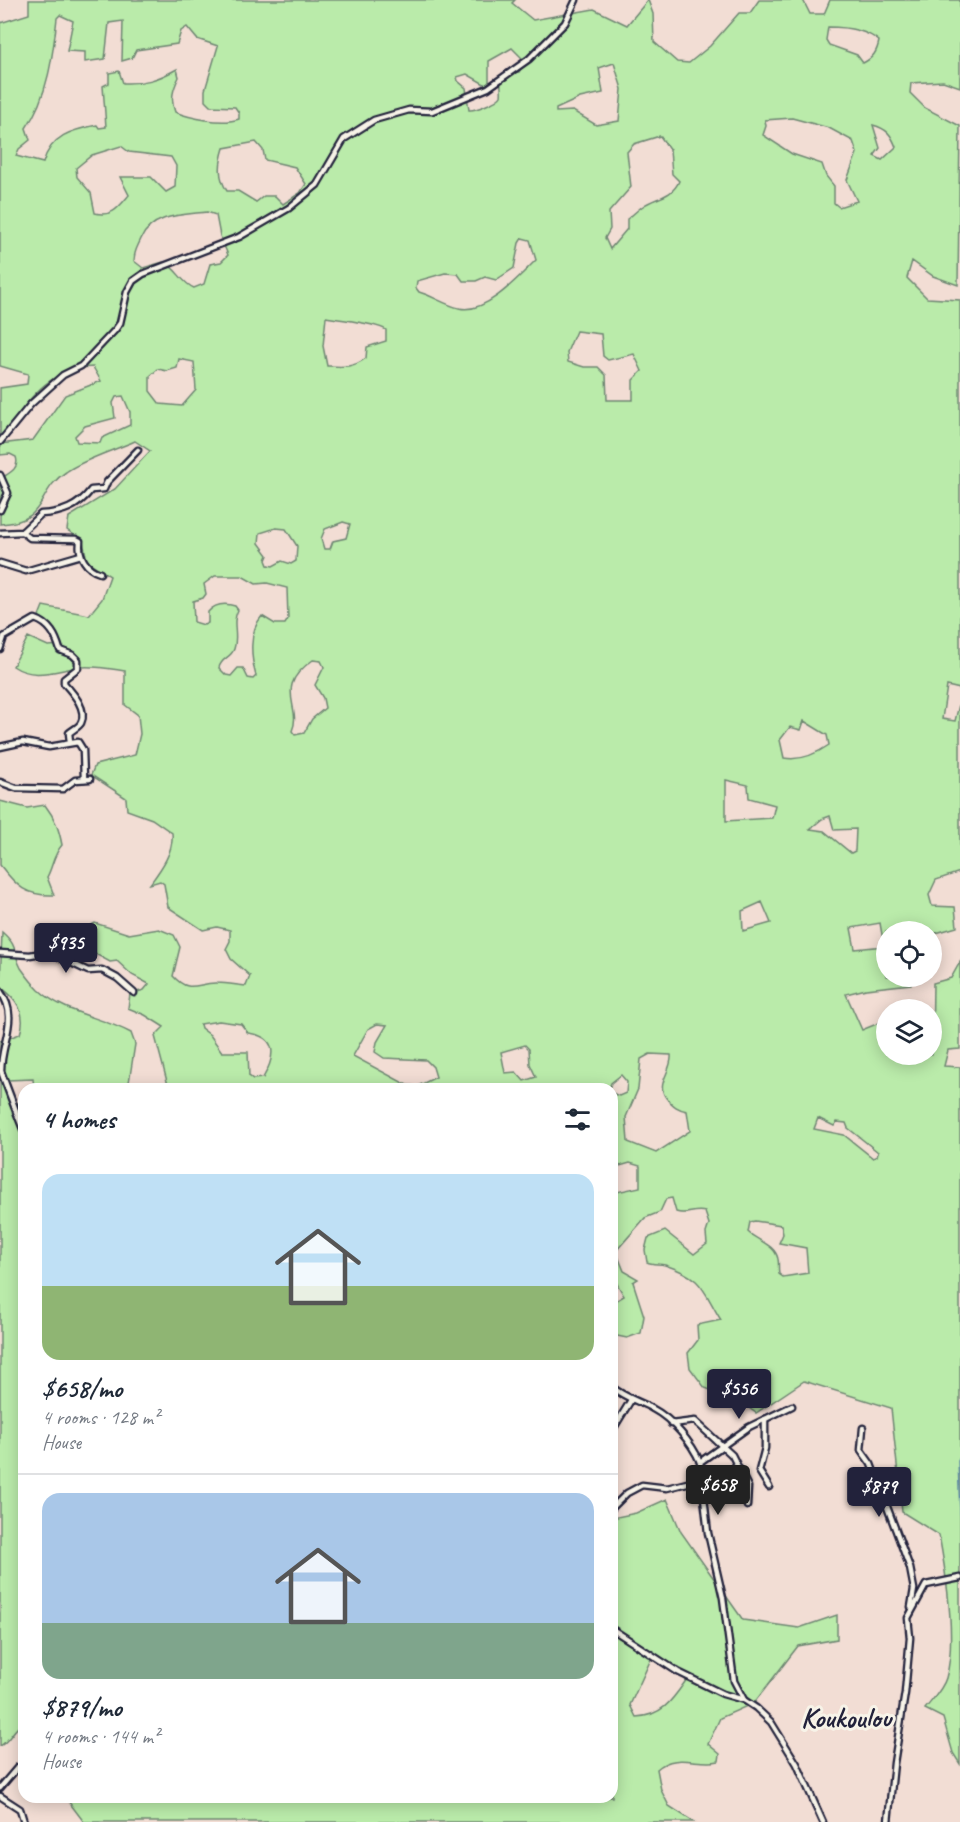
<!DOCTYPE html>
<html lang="en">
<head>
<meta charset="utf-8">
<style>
  body { margin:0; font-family:Caveat,sans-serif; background:#f2f2f3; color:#1f2937; height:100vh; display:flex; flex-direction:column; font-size:22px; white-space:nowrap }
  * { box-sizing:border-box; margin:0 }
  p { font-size:20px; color:#747a83 }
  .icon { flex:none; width:33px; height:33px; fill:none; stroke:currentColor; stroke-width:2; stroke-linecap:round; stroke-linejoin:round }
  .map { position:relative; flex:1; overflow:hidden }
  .panel { position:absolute; left:18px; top:1083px; width:600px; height:720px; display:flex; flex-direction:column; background:#fff; border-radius:18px; box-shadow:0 3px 15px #0003 }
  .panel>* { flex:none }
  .buttons { position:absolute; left:876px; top:921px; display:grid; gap:12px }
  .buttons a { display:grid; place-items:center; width:66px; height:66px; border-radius:50%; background:#fff; box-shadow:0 3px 15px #0003; font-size:30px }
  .price { position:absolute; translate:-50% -51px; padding:0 14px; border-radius:6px; background:#22223b; color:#fff; font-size:20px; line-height:39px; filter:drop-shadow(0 2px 3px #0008) }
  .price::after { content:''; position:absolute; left:50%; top:36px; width:18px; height:14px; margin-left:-9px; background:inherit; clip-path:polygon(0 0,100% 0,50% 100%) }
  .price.on { background:#222; color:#fff }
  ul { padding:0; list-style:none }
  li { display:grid; align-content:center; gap:12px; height:318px; padding:0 24px }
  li+li { border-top:2px solid #e0e1e3 }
  li span { display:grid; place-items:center; height:186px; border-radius:18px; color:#555 }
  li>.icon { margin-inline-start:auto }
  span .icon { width:108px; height:108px; fill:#fffc; stroke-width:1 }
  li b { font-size:26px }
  h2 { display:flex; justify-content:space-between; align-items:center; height:72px; padding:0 24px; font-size:26px }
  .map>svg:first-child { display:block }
  .green { fill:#baebaa; stroke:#6e8672; stroke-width:1.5; fill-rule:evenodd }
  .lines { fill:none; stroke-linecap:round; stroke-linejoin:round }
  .stream { stroke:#608aa4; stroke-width:1.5 }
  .minor-casing { stroke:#22223b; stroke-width:9 }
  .minor { stroke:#f7f3e8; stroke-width:4.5 }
  .labels { text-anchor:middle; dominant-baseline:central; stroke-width:6; stroke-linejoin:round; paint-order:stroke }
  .quarter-label { font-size:28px; font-weight:bold; fill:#22223b; stroke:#f7f3e8 }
</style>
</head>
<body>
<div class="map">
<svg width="960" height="1822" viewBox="0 0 960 1822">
  <rect width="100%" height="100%" fill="#f2ddd4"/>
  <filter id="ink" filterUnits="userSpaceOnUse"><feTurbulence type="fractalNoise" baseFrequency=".0167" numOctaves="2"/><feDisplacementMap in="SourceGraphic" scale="12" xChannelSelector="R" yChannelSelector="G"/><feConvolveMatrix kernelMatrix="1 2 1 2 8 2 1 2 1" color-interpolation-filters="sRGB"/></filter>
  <g filter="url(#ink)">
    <g class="green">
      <path d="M29 0H515L512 3 533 20 594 9 627 25 648 0 653 14 654 42 677 62 689 63 710 46 739 13H750L759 0H803L810 14H824L830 0H960V87L943 81 911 83 910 93 925 108 960 126 958 285 933 276 912 261 907 278 927 298 960 300V689L947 686 942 719 955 721 960 701V872L936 880 929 895 932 906 955 907 957 927 936 933 932 938V932H886V976L912 977 911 984 866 989 846 994 862 1030 886 1020V1054H932L933 983 951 978 960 962V1049L948 1050 944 1066 960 1067V1764L953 1753 943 1718 925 1709C932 1700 943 1689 946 1678 957 1641 946 1573 939 1535L902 1512 891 1408 804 1381 756 1413 739 1401 705 1388 690 1368 688 1353 698 1340 697 1325 721 1320C702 1289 704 1278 665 1265 659 1263 653 1265 647 1262L645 1250 648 1238 665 1231 694 1254 707 1244 706 1233 709 1224 705 1212C694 1209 686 1216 676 1212L672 1198 666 1199 660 1212 645 1218 616 1251 624 1271 638 1279 633 1282 644 1316 641 1333 627 1338 612 1335V1303L624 1296 616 1282 612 1285V1193L640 1187V1166L630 1163 620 1166 612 1161V1093L619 1096 626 1093 627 1082 621 1075 611 1083 609 1089H169L155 1036 164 1027 145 1015 128 1008 130 994 144 990 149 984 132 975 117 961 110 962 77 944 74 938 78 931 95 923 129 934 159 929 174 935 180 947 173 976C190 995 198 982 217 983 227 983 236 985 246 986L250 976 231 959 226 949 230 941V930L217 927 203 930 168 907 164 884 160 881 150 884C161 869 174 852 172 833L152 819 127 810 126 798 91 775 95 765 135 755 140 734 138 715 125 705V671C111 669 96 666 82 667 58 669 35 681 13 666L28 637 48 646 62 645 56 633 39 616 43 606 89 615 102 599 110 576 87 561 83 541 67 530 69 517 115 489 150 451 135 441C115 450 82 460 66 472 35 492 49 522 0 524V479C9 473 20 469 16 457L10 454 0 455V444L33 440 65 395 101 381 93 367C44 369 27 404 0 439V388L27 384 28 374 0 366V23L29 14ZM60 15 73 21 67 51 85 52V62L105 59 109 23 123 21 122 61 132 58 136 50 177 44 181 31 187 27 197 39 218 46 205 90V101L210 106 235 107 239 113V119C222 125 190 118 175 112 170 99 173 89 179 77L177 69C159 79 144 84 123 83L119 71 109 73V83L103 86 106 127 99 128 97 125C72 130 51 135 43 163L16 156 19 149 30 140 26 128C48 97 53 54 57 18ZM828 27C846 27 865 29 879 41 877 52 873 58 863 63L857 55 829 45 826 40ZM512 48 523 59 524 64 519 72 508 73 501 80C500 85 502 91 501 96 499 101 474 111 469 110L466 88 458 81 457 77 467 74 486 85 489 82V61ZM614 63 622 89 619 121 596 125 573 111 556 112V109L580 98 603 93 599 68ZM792 118 829 128 853 141 857 153 847 180 857 201 839 207 834 203V186L826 176 822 164 792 154 763 135 766 126 765 120ZM873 125C887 129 891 134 896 147L882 160 874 156 880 148ZM660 136 670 150 672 174 679 181C672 198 655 197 643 206 637 210 633 215 627 219V229L610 249 605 238 610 229 609 212 631 187 627 152 634 144ZM256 142 263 150 265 160 295 167 306 184 300 193 283 204 275 196H264L256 202 238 191H227C218 177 219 164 224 148ZM121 146 129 152 171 157 176 166 175 187 166 192 151 177H120L129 195C118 208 112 217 95 213L91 193 77 177 76 168 92 155ZM207 212 216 215 220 236 228 255 221 262 210 264 204 284 194 288C180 282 178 268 163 262L143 268 134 261C134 251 137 248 141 239 152 214 182 215 207 212ZM522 238 530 240 536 260C519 277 485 315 459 308 445 305 433 296 419 292L416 288 417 281 445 273 458 274 463 281H476L485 277 496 280 514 268 519 243ZM326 317C341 320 376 323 386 330V341L367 347 366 358C353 368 343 367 327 366L323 346ZM576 331 601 334 603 356 608 360 634 354 642 371 633 380V400H607L606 375 598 367H584L568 362 567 352ZM179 359 194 362 196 390 182 406 160 404 150 391V376L158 369 167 371 177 368ZM123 396 130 412V425L102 438 100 443 77 442 75 436 85 426 115 418 113 403 116 397ZM343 522 350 524 346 538 333 541 330 549H324L321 539 325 529ZM276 528 286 529 297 546 296 561 291 564 282 561 273 566 268 565 266 560 268 555 259 543 260 533ZM215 576H242L256 584 267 583 287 588 288 619 285 624H275L262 616C248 632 251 658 256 676L253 679 248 678 243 668H238L231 676 226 675 219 668C221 658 231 658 234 649 239 635 231 623 238 610L235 606C225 603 215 604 208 612V623L204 625 194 622 193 601 203 598 206 594 204 584ZM313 660 321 661 324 667 315 685 323 698 325 708 312 719 304 733 295 735 292 731C303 706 272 688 313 660ZM804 721 827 735 829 745C816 754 800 761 784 758L780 740 790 727 801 730ZM726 780 748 785 749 798 775 805 772 818 726 821ZM830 816 834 830 856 829 855 851 851 853 824 831 810 829 822 819ZM762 902 771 923 743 931 742 911ZM880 923 884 946 855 949 851 928ZM219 1021 241 1024 248 1033C279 1037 275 1057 263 1078L253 1079 249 1076 248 1052H222L210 1035 201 1028 200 1024ZM377 1024 387 1025 377 1042 375 1052 384 1058 426 1060 433 1067 436 1077 418 1086 407 1085 353 1056 368 1029ZM525 1045 529 1049 530 1064 536 1077 524 1081 516 1072 505 1073 501 1052ZM650 1054 671 1055C673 1071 654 1084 667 1099 674 1106 677 1109 687 1111L690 1131 656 1153 628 1142 626 1117 638 1089 641 1059ZM818 1118 834 1126 837 1122 846 1123 848 1128 878 1152 877 1156 873 1158 844 1135 814 1129ZM755 1221 781 1225 783 1234 779 1243 806 1248 808 1273 783 1277 779 1274C778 1269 779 1263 778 1259 775 1244 757 1241 748 1232L750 1222Z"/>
      <path d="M0 801 27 808 45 805C55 818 59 829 62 845 53 855 53 866 47 877L54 895C26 896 17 887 0 865Z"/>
      <path d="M2 932C20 948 12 952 21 968 26 975 33 984 39 990 65 1014 100 1016 131 1033L135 1044 128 1089H34L33 1079 7 1080 14 1104 24 1102V1723C13 1728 11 1740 0 1746V1041L20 1034C27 1014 17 998 0 987Z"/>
      <path d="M667 1499 681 1532 743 1620 799 1628 837 1615V1639L798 1646 754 1703 720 1718 708 1744 720 1754 719 1761C699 1766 675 1752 657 1769L661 1790 669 1806 694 1822H84L65 1797H612V1518L636 1513ZM651 1659 687 1679C673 1699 663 1716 636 1717L630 1705Z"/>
    </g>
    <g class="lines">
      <polyline class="stream" points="960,1457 958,1461 960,1514"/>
      <g class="minor-casing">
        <g id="minor">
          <polyline points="0,442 31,404 63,375 81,366 115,330 120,323 127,292 133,281 143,274 239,237 289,208 317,185 344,139 374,120 409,110 432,111 488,88 529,59 565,23 576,0"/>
          <polyline points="0,475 8,493 0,510"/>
          <path d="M22 532 30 538 76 539 80 541C78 556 86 569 100 573"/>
          <path d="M0 533 22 532 41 514C62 513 78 507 91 490L104 489 107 482 138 450"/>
          <polyline points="0,563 26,571 81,555"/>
          <path d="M0 649 4 637 35 619C50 624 56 636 60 650L73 655 78 660V668L64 679V683C72 692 88 709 81 723 79 727 72 730 69 733L70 742"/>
          <polyline points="0,747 23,742 49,747 78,742 83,750 84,779"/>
          <polyline points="0,782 16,788 63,789 75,780 90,779"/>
          <polyline points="0,953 30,955 48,952 88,971 102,970 117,978 134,993"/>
          <path d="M0 991C20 1018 1 1041 1 1071 2 1074 21 1125 24 1131"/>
          <path d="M612 1387C625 1398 639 1401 653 1409 672 1419 692 1443 700 1462L708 1533 723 1598 734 1681 744 1700"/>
          <polyline points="765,1419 765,1448 759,1471 769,1487"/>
          <polyline points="671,1424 695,1421 732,1455 748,1487 747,1506"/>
          <polyline points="863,1428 861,1450 871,1464 910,1568 914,1589 911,1607"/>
          <polyline points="612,1431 631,1400"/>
          <polyline points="700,1462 749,1427 792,1406"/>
          <polyline points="612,1508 627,1493 642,1485 667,1488 691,1482 702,1486"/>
          <polyline points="612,1629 678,1672 723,1694 744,1700 756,1708 771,1722 797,1764 823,1822"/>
          <polyline points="0,1788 18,1767"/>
          <polyline points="0,1796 20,1809 24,1822"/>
          <polyline points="888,1822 894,1763 905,1693 910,1638 908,1618 926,1585 960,1578"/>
        </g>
      </g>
      <use href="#minor" class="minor"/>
    </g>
  </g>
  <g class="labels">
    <g class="quarter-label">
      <text x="846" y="1717">Koukoulou</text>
    </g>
  </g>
</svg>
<div class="buttons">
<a><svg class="icon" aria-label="locate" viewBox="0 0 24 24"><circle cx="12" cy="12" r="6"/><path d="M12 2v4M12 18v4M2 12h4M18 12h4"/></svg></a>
<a><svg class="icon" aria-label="layers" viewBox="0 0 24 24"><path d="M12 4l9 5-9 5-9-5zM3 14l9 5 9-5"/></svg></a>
</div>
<b class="price" style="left:66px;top:974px">$935</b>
<b class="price" style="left:739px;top:1420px">$556</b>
<b class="price on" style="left:718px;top:1516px">$658</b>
<b class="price" style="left:879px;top:1518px">$879</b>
<section class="panel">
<h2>4 homes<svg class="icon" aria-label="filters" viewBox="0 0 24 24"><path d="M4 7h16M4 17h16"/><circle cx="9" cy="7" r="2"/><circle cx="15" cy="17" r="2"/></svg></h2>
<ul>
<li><span style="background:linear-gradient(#bfe0f5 60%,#8fb573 0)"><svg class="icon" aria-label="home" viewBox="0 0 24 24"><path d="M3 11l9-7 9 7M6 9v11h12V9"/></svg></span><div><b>$658/mo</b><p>4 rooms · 128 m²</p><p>House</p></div></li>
<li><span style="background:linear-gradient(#a9c7e8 70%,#7fa58c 0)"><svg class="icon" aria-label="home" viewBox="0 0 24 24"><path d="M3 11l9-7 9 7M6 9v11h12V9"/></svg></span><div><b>$879/mo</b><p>4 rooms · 144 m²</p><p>House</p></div></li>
</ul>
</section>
</div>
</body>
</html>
